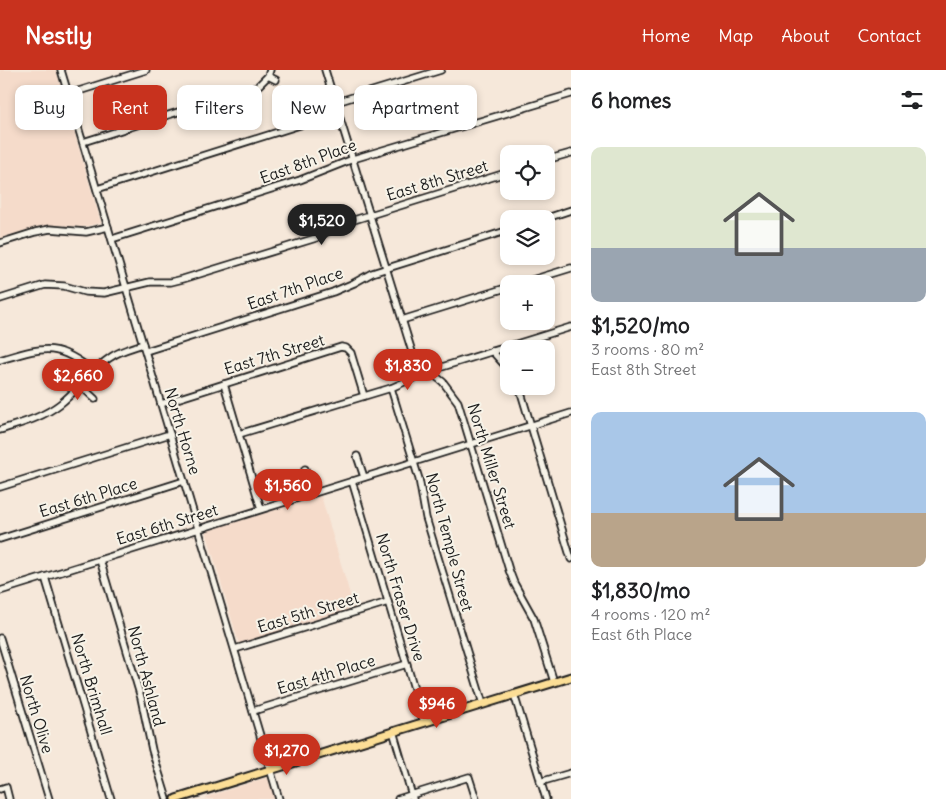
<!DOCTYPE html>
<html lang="en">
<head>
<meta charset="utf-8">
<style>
  body { margin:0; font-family:Delius,sans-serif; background:#f2f2f2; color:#202124; height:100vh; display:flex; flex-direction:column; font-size:19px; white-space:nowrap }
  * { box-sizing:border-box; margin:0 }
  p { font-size:16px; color:#757577 }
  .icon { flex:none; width:28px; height:28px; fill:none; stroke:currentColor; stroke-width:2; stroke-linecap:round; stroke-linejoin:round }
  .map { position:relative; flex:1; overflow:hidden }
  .drawer { display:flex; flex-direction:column; background:#fff; width:375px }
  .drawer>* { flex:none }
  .banner { position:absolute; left:15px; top:15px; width:475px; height:45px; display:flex; gap:10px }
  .fabs { position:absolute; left:500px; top:75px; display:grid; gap:10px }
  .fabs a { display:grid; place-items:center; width:55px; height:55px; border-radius:10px; background:#fff; box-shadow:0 2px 8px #0003; font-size:25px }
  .price { position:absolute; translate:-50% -42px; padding:0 11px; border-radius:18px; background:#c8321e; color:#fff; font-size:16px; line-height:32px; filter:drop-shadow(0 1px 2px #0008) }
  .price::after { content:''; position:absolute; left:50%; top:30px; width:15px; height:11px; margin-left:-8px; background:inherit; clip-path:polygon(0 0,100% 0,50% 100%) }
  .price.selected { background:#222; color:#fff }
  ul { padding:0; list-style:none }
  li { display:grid; align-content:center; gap:10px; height:265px; padding:0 20px }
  li span { display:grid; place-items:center; height:155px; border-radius:10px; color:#555 }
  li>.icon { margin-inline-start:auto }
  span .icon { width:90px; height:90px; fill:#fffc; stroke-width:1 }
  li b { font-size:21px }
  h2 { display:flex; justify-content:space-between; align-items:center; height:60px; padding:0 20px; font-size:21px }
  .tag { padding:0 18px; border-radius:10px; background:#fff; box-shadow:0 2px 8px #0003; font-size:18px; line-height:45px }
  .tag.selected { background:#c8321e; color:#fff }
  header { display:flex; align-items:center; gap:30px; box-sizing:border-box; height:70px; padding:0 25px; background:#c8321e; color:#fff }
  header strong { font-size:24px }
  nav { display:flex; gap:28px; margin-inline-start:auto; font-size:18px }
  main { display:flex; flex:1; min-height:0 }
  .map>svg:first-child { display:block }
  .built { fill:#f5dbca }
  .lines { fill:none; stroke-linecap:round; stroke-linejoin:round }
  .minor-casing { stroke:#1c1c1c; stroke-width:9 }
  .major-casing { stroke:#1c1c1c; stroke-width:11 }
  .minor { stroke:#f7f3e8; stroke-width:5.5 }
  .major { stroke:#fcde96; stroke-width:7 }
  .labels { text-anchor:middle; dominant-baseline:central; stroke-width:4; stroke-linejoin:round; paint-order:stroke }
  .street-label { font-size:16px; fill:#1c1c1c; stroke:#f7f3e8 }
</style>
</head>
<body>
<header>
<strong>Nestly</strong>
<nav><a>Home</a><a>Map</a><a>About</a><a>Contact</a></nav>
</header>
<main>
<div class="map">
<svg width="571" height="729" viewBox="0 0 571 729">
  <rect width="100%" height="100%" fill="#f6e8da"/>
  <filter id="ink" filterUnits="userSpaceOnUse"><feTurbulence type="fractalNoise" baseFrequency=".02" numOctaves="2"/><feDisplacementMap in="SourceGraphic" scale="10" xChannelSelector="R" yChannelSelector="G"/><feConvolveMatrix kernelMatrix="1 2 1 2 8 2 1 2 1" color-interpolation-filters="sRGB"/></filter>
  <g filter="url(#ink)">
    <g class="built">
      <polygon points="0,0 56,0 101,153 82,157 60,155 41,156 0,168"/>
      <polygon points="321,426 354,538 239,574 206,461"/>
      <polygon points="268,707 275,729 207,729 206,727"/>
    </g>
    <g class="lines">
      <g class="minor-casing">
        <g id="minor">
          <polyline points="61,0 279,729"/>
          <polyline points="325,0 413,285 420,294 443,312 458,332 509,500 514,513 534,549 554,612"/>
          <polyline points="268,6 276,10"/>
          <polyline points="69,24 146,0"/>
          <polyline points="83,72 257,17 268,6 270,0"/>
          <polyline points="546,90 571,83"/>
          <polyline points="97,119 300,55 309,50 327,35 441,0"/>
          <polyline points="544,149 571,140"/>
          <polyline points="112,169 300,110 353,89 571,24"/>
          <polyline points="0,173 35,162 50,159 86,162 108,157"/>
          <polyline points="519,214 571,198"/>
          <polyline points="0,229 45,215 64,216 85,222 104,223 150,212 171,212 183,209 316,168 341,154 509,102"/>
          <polyline points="402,250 509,217"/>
          <polyline points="146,281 333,222 354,213 372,203 509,160"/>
          <polyline points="492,281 509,300"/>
          <path d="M0 290C44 277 57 271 94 302"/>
          <polyline points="224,314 261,439"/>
          <polyline points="80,315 95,329"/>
          <polyline points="519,316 571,489"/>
          <polyline points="391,318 419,409 426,448 483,634"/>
          <polyline points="161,334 341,277 346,278 351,283 364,326"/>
          <path d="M0 360C21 353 42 348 60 334 78 320 92 299 111 287 121 280 132 278 143 274"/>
          <polyline points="239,364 391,318 429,301 571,257"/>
          <polyline points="357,386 364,407"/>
          <polyline points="305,399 312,423"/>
          <polyline points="352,411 424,652"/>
          <polyline points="0,417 170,364"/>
          <polyline points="0,469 184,411"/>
          <polyline points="100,490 141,628 152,680 167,729"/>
          <polyline points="45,507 111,729"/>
          <polyline points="0,521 571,343"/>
          <polyline points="0,568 49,729"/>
          <polyline points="235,579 388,532"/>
          <polyline points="514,624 546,729"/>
          <polyline points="253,641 407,594"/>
          <polyline points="393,661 413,729"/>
          <polyline points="540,712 571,703"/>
          <polyline points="0,719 6,717 9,729"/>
          <polyline points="398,729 469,707 476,729"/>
        </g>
      </g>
      <g class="major-casing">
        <polyline id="major" points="176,729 571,607"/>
      </g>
      <use href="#minor" class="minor"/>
      <use href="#major" class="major"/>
    </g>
  </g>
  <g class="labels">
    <g class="street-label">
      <text transform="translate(308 91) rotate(-20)">East 8th Place</text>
      <text transform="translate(437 110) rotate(-17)">East 8th Street</text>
      <text transform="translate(295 218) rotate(-19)">East 7th Place</text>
      <text transform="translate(274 284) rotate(-17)">East 7th Street</text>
      <text transform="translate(183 361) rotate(73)">North Horne</text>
      <text transform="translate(492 396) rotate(73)">North Miller Street</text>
      <text transform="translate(88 427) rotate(-17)">East 6th Place</text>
      <text transform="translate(167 454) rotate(-17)">East 6th Street</text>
      <text transform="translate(450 472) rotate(75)">North Temple Street</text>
      <text transform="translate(401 527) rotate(73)">North Fraser Drive</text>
      <text transform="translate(308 542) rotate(-17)">East 5th Street</text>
      <text transform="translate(326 604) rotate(-17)">East 4th Place</text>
      <text transform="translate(147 606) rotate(75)">North Ashland</text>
      <text transform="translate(92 614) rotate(73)">North Brimhall</text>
      <text transform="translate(37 644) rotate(73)">North Olive</text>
    </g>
  </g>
</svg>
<div class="fabs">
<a><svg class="icon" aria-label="locate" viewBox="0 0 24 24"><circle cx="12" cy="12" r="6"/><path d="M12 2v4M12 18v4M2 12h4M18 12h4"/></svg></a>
<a><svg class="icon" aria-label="layers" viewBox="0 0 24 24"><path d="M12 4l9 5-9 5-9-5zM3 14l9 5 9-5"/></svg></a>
<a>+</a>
<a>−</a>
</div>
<b class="price selected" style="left:322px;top:176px">$1,520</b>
<b class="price" style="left:408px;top:321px">$1,830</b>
<b class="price" style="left:78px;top:331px">$2,660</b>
<b class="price" style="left:288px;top:441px">$1,560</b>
<b class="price" style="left:437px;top:659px">$946</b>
<b class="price" style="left:287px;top:706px">$1,270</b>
<div class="banner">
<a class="tag">Buy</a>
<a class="tag selected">Rent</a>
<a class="tag">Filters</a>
<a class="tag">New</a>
<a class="tag">Apartment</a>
</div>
</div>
<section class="drawer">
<h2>6 homes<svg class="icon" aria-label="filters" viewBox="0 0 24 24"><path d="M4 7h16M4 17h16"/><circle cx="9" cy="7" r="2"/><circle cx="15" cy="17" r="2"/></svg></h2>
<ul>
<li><span style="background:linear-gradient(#dfe7d0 65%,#9aa5b1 0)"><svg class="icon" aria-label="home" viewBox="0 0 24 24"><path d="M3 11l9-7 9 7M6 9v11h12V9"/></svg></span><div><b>$1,520/mo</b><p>3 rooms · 80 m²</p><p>East 8th Street</p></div></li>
<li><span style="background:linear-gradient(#a9c7e8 65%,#b9a48a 0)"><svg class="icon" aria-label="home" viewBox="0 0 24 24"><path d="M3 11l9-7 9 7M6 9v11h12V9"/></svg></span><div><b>$1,830/mo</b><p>4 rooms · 120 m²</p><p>East 6th Place</p></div></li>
</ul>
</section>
</main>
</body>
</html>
